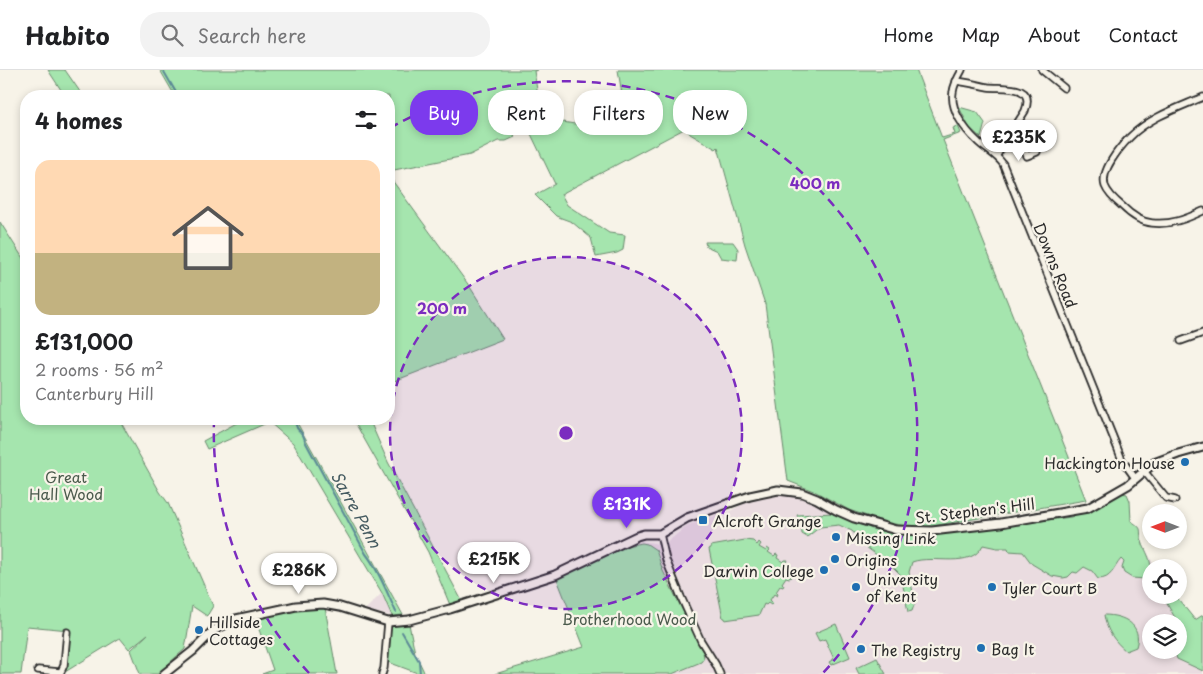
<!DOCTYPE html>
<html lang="en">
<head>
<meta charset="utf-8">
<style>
  body { margin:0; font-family:"Playpen Sans",sans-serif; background:#f2f2f2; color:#202124; height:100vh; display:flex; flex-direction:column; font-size:19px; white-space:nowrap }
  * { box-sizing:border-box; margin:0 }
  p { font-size:16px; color:#757577 }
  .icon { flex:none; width:28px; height:28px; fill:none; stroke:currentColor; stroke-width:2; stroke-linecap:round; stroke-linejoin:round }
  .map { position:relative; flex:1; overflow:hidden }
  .panel { position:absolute; left:20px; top:20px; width:375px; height:335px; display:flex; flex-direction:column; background:#fff; border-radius:20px; box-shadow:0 2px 8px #0003 }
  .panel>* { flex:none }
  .top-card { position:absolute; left:410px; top:20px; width:475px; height:45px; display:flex; gap:10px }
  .needle { width:32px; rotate:270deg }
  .controls { position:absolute; left:1142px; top:434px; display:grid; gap:10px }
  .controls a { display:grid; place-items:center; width:45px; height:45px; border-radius:50%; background:#fff; box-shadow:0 2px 8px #0003; font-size:25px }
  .price { position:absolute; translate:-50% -42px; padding:0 11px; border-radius:18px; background:#fff; color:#222; font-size:16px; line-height:32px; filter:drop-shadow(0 1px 2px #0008) }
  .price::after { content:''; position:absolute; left:50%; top:30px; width:15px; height:11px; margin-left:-8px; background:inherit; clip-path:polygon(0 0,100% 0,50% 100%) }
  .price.selected { background:#7c3aed; color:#fff }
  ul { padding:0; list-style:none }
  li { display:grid; align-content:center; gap:10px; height:265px; padding:0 15px }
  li+li { border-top:1px solid #e0e0e0 }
  li span { display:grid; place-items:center; height:155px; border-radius:15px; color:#555 }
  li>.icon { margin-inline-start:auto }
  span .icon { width:90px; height:90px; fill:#fffc; stroke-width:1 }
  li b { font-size:21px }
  h2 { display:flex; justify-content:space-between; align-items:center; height:60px; padding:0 15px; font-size:21px }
  .chip { padding:0 18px; border-radius:20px; background:#fff; box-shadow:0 2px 8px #0003; font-size:18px; line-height:45px }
  .chip.selected { background:#7c3aed; color:#fff }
  header { display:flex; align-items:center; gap:30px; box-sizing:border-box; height:70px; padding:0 25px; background:#fff; border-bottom:1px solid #e0e0e0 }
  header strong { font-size:24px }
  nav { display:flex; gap:28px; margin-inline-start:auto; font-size:18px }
  .search { width:350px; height:45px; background:#f2f2f2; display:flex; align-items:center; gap:12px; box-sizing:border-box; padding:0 18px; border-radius:20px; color:#757577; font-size:19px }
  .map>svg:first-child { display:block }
  .built { fill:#eadce0; fill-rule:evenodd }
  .green { fill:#a5e5ae; stroke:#68886c }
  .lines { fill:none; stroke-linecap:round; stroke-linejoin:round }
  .stream { stroke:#5c8996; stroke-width:2 }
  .minor-casing { stroke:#2b2b2b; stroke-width:9 }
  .tertiary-casing { stroke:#2b2b2b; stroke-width:11 }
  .minor { stroke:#f7f3e8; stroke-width:5.5 }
  .tertiary { stroke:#f7f3e8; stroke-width:7 }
  .ring { fill:none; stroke:#7b2cbf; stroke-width:2.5; stroke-dasharray:9 6 }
  .poi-dot { fill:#1f6fb2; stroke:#f7f3e8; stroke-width:2 }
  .labels { text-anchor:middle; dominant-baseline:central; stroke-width:4.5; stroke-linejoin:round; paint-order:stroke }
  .street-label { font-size:15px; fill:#2b2b2b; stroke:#f7f3e8 }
  .poi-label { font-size:15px; fill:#2b2b2b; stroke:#f7f3e8; text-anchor:start }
  .park-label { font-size:15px; fill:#4a5a4c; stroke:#f7f3e8 }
  .water-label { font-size:16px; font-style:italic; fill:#445a60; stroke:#f7f3e8 }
  .centre { fill:#7b2cbf; stroke:#f7f3e8; stroke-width:2.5 }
  .ring-label { font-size:15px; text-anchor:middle; font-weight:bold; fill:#7b2cbf; stroke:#f7f3e8; stroke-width:4.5; stroke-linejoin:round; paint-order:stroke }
</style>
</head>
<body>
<header>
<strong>Habito</strong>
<div class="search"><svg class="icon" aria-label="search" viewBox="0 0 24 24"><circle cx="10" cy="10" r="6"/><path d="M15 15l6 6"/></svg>Search here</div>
<nav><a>Home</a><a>Map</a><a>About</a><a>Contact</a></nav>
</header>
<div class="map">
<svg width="1203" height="604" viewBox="0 0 1203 604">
  <rect width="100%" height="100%" fill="#f7f3e8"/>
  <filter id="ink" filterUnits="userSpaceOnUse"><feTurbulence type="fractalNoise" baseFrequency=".02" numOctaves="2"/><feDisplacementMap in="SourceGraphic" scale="10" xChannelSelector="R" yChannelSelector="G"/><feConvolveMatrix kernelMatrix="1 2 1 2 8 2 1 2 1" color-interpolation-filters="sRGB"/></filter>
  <g filter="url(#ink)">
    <g class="built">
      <path d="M776 423 800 426 815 431 850 450 872 458 895 464 915 465 1071 447 1119 423 1127 424 1130 431 1131 451 1139 456 1141 461V470L1155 497 1151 498V525H1175L1195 550 1203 545V604H596L586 494 628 475 642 471 664 475 688 455 732 440 755 427ZM1151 552H1179V580H1151Z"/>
      <polygon points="382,523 392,546 365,540"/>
    </g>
    <g class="green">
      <polygon points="48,0 65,0 83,26 65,26"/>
      <polygon points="160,0 538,0 534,1 538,26 505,40 515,67 506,71 498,71 470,85 389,101 389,26 175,26"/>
      <polygon points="618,0 916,0 942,68 955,64 953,58 958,56 961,63 943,70 1086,430 920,458 888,453 849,440 816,422 788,411 765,234 745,175 718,77 716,79 690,64 686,58 561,124 567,135 609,163 625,165 623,180 617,183 596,187 591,168 572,152 556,146 535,125 555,114 531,64 556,51 600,58 626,49"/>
      <polygon points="959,37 977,42 985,53 981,68 969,57"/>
      <polygon points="389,106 470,217 503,269 389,313"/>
      <polygon points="0,152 26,193 26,349 119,349 160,422 168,433 213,536 207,546 192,536 185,579 167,595 160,604 140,604 131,580 148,564 129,579 120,568 65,602 69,560 27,556 21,604 0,604"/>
      <polygon points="705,172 733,172 738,179 737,190 721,188 717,181 706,176"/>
      <polygon points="244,349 295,349 403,545 392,546 382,523 293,373 269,352 207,379 203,371"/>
      <polygon points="353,349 369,349 388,392 462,531 450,535 428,482"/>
      <path d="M1121 423 1127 424 1130 431 1131 451C1145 460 1138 459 1142 471 1145 483 1158 496 1145 509L1132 508 1124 503 1122 498 1124 492 1121 489C1113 498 1112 509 1098 509L1092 501 1084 497 1077 503 1073 502 1068 507 1063 508 1052 506 1032 494 1023 482 1009 481 1008 478H997L983 475C971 500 934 484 912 492L909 502 914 528 916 530 912 541 908 542 901 505 894 498 866 477 852 461 839 455 820 457 807 467 802 464 801 454 797 445 833 443 872 459 895 464 931 465 1071 447Z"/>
      <polygon points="745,470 753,471 757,475 759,472 761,474 759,477 766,481 767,478 770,480 768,482 774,486 776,484 778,485 777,488 783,492 785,490 788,490 785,496 786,503 792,507 789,508 786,507 782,513 784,515 783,517 780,516 776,522 778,524 777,526 774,524 770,530 773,533 771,535 768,533 766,535 764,534 759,545 725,550 725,548 723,548 709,479 711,478 711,476"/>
      <path d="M642 473 647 474 656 480 663 501 703 582 704 588 701 592 672 604H495L584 577 557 509C583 495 612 477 642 473Z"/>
      <polygon points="1162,525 1175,525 1195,550 1203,545 1203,601 1177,589 1174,580 1179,580 1179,565 1182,560"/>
      <polygon points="325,538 337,604 262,604 273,600 255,548 297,540"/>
      <path d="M1104 545C1124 545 1143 555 1136 577L1126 581C1115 572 1106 560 1104 545Z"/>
      <polygon points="409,554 415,583 425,604 420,604 388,592 390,556"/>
      <polygon points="836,554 850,587 831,595 829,592 834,589 825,569 819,571 815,563"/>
      <polygon points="877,588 886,604 859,604 856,598"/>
    </g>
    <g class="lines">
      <g class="stream">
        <polyline points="163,0 178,26"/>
        <path d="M294 349 297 358 303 365 306 373 366 484C379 500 387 523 396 542"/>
        <polyline points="402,562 419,591 420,604"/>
      </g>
      <g class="minor-casing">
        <g id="minor">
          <path d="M962 0C958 7 954 14 953 22 950 40 965 60 977 71 986 80 996 84 1003 94L1117 377 1122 390 1135 408"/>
          <polyline points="1042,0 1064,18"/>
          <path d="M956 11C967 12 977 15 988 17 1003 19 1036 13 1025 41L997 85"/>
          <path d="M1203 27C1178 38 1150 47 1130 67 1120 77 1100 101 1105 116 1108 124 1116 131 1122 136 1130 144 1141 152 1152 153 1171 155 1186 149 1203 141"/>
          <polyline points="1013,60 1016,62 1027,86 1037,82"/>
          <polyline points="1181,271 1203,263"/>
          <polyline points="1144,401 1166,428 1175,430"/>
          <polyline points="660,464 666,490 681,527 701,571 716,595 720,604"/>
          <polyline points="38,600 60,602"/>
          <polyline points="60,604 64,595 67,562"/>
          <polyline points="382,604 384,598 388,552"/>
        </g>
      </g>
      <g class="tertiary-casing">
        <polyline id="tertiary" points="164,604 193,581 214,560 236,549 296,536 323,534 340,537 388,552 409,550 450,539 555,505 637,466 644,464 660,464 687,448 750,426 778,420 802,423 817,429 836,440 854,448 896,460 932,461 1001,453 1088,438 1128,415 1154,393 1178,384 1203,377"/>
      </g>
      <use href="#minor" class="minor"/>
      <use href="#tertiary" class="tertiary"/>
    </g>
  </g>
  <circle cx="566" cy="363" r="176" fill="#7b2cbf" fill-opacity=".12"/>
  <g class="ring">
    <circle cx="566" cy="363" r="176"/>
    <path d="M309 603A352 352 0 0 1 214 351M390 58A352 352 0 0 1 823 603"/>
  </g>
  <g class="poi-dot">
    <circle cx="1185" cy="392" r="5"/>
    <rect x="698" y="445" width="10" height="10" rx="2.5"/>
    <circle cx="836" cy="467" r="5"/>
    <circle cx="835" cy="489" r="5"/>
    <circle cx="824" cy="500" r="5"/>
    <circle cx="856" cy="517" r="5"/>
    <circle cx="992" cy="517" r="5"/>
    <circle cx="199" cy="560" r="5"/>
    <circle cx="981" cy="578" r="5"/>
    <circle cx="861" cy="579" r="5"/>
  </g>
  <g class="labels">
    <g class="street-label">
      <text transform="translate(1056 195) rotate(68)">Downs Road</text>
      <text transform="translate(975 440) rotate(-7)">St. Stephen's Hill</text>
    </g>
    <g class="poi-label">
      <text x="1175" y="392" text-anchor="end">Hackington House</text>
      <text x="713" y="450">Alcroft Grange</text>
      <text x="846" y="467">Missing Link</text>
      <text x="845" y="489">Origins</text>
      <text x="814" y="500" text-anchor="end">Darwin College</text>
      <text x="866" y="508">University<tspan x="866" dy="17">of Kent</tspan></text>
      <text x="1002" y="517">Tyler Court B</text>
      <text x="209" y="551">Hillside<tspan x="209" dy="17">Cottages</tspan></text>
      <text x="991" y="578">Bag It</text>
      <text x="871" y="579">The Registry</text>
    </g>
    <g class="park-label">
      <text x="66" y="406">Great<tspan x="66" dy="17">Hall Wood</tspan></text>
      <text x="629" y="548">Brotherhood Wood</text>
    </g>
    <g class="water-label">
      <text transform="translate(357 439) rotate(61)">Sarre Penn</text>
    </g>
  </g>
  <circle cx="566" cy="363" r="8" class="centre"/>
  <g class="ring-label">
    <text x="815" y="119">400 m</text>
    <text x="442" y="244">200 m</text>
  </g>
</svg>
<div class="controls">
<a><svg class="needle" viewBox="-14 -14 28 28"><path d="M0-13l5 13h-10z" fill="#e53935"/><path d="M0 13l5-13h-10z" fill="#757577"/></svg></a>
<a><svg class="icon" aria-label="locate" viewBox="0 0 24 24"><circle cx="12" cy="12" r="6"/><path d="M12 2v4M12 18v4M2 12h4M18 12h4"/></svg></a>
<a><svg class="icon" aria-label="layers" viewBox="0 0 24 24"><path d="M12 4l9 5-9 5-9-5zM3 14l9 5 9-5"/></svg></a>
</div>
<b class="price" style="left:1019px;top:92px">£235K</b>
<b class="price selected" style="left:627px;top:459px">£131K</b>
<b class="price" style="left:494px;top:514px">£215K</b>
<b class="price" style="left:299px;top:525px">£286K</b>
<div class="top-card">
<a class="chip selected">Buy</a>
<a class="chip">Rent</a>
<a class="chip">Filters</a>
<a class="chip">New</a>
</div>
<section class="panel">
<h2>4 homes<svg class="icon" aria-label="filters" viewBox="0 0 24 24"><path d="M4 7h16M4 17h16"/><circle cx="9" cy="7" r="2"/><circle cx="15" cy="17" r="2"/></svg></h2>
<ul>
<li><span style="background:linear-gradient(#ffd9b3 60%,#c2b280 0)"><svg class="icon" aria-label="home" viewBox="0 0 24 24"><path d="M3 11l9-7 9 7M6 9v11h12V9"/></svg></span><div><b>£131,000</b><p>2 rooms · 56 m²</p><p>Canterbury Hill</p></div></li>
</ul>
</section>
</div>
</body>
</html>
